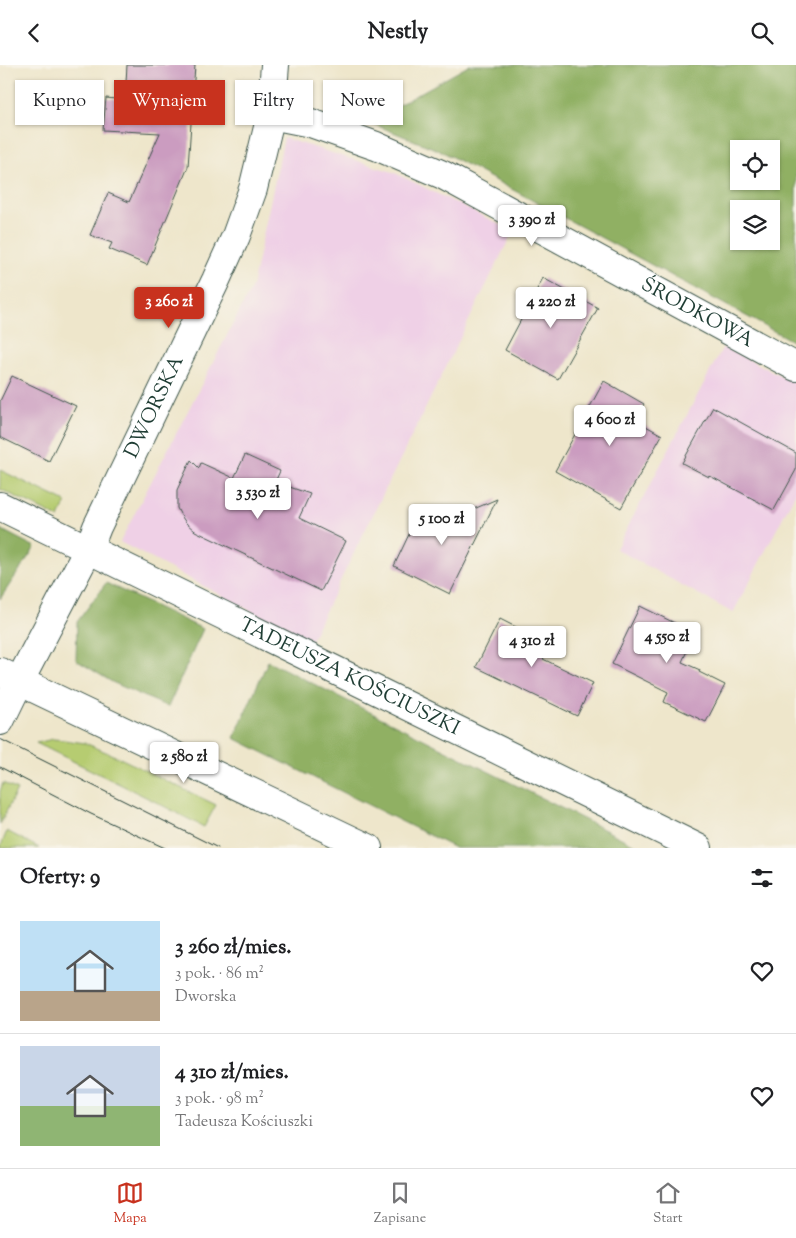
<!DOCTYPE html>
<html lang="pl">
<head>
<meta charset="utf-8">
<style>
  body { margin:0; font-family:"Sorts Mill Goudy",serif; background:#f6f6f6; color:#202124; height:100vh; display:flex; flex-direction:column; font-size:19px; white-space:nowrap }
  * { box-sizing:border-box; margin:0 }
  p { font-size:16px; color:#757577 }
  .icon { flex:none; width:28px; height:28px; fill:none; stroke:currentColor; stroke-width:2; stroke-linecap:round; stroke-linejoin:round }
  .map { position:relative; height:783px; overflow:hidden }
  .sheet { display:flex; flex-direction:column; background:#fff; flex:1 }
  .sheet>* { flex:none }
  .guide { position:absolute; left:15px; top:15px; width:500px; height:45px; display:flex; gap:10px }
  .controls { position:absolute; left:730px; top:75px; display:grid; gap:10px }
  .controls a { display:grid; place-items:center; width:50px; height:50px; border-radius:0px; background:#fff; box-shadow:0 1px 4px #0004; font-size:25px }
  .price { position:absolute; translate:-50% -42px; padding:0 11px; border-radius:5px; background:#fff; color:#222; font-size:16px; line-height:32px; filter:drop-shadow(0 1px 2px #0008) }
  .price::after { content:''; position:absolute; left:50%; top:30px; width:15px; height:11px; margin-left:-8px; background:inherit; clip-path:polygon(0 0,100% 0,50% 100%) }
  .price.selected { background:#c8321e; color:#fff }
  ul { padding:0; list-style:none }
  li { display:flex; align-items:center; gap:15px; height:125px; padding:0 20px }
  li+li { border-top:1px solid #e0e0e0 }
  li span { display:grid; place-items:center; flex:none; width:140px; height:100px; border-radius:0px; color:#555 }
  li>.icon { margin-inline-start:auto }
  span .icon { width:60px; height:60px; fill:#fffc; stroke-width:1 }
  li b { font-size:21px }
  h2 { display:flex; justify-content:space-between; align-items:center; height:60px; padding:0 20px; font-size:21px }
  .chip { padding:0 18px; border-radius:0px; background:#fff; box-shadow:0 1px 4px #0004; font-size:18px; line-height:45px }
  .chip.selected { background:#c8321e; color:#fff }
  header { display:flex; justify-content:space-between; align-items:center; height:65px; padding:0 20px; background:#fff; font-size:22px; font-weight:700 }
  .dock { display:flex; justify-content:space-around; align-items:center; height:70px; border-top:1px solid #e0e0e0; background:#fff; font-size:14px; color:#757577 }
  .dock a { display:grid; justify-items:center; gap:2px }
  .dock .selected { color:#c8321e }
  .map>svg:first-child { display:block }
  .built { fill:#efd0e6 }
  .green { fill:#b6cc71; stroke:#6a8452 }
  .forest { fill:#90b063; stroke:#58764c; fill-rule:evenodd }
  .building { fill:#cb9cc0 }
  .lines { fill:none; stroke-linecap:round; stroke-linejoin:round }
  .minor-casing { stroke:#3e564b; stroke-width:30 }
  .tertiary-casing { stroke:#3e564b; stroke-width:30 }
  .minor { stroke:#fff; stroke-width:28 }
  .tertiary { stroke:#fff; stroke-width:28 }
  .tram { stroke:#1f3d34; stroke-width:1 }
  .labels { text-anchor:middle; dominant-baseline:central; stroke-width:5; stroke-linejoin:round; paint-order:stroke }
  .street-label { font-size:20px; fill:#1f3d34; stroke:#f7f3e8 }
</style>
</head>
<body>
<header><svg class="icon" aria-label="back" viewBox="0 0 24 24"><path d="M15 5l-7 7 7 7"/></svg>Nestly<svg class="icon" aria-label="search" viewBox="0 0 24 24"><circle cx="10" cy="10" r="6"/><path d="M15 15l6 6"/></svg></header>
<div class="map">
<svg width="796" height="783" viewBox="0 0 796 783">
  <rect width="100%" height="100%" fill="#f7f3e8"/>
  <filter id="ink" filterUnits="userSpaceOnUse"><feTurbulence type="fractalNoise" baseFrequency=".02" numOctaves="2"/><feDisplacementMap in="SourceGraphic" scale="10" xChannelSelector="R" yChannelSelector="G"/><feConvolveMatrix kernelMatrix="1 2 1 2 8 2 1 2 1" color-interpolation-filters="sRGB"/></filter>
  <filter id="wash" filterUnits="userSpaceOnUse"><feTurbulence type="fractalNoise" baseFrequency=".0096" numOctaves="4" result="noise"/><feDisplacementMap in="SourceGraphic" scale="20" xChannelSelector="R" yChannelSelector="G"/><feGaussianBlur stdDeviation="1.12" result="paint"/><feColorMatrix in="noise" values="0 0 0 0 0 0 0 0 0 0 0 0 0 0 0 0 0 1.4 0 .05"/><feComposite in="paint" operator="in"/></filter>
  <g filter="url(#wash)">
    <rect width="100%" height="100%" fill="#eee6cb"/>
    <g class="built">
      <polygon points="284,73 393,107 513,166 310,577 120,477 252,222"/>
      <polygon points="723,282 796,318 796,427 733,548 616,484"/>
    </g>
    <g class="green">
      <polygon points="0,405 66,437 59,453 0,424"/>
      <polygon points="53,674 64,675 85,678 122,694 216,740 204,762 152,735 36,678"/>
      <polygon points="3,718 17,725 0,759 0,726"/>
      <polygon points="7,766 39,783 0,783"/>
    </g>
    <g class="forest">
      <path d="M470 0H796V278L443 87 368 57ZM739 84H771V116H739ZM739 144H771V176H739Z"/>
      <polygon points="0,464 35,482 0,534"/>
      <polygon points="106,518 203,564 168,642 112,617 76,595 77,557"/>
      <polygon points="268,596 641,783 455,783 234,673"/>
    </g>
    <g id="blocks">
      <g class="building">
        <polygon points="127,0 195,0 188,102 147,200 109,184 112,178 90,170 108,128 129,137 160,68 103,65 106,33 125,35"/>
        <polygon points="543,213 598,243 558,314 505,285"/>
        <polygon points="12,311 76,341 49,396 0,372 0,336"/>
        <polygon points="604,316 644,339 635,355 662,370 621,443 555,406"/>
        <polygon points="713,342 796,388 796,405 774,445 710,411 709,412 682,398"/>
        <polygon points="245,390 280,406 275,417 310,429 299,453 346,476 321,526 195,466 186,458 180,449 177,443 177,425 191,395 199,403 201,398 234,413"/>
        <polygon points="497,434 450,529 394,501 421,444 446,456"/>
        <polygon points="640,541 695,568 682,597 700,605 699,607 725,620 706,657 664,637 668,627 612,599"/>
        <polygon points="500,554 551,580 543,594 593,618 577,651 476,602"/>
      </g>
    </g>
  </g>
  <g filter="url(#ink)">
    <use href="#blocks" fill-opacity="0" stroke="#3e564b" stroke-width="1"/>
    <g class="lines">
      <g class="minor-casing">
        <g id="minor">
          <path id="s1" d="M271 50 311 58 376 81 443 110 796 302"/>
          <path id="s2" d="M0 441 698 783"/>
          <path id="s3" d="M0 656 19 617 88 485 97 462 216 215 236 171 253 124 271 50 275 0"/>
        </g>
      </g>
      <g class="tertiary-casing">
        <polyline id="tertiary" points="0,607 368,783"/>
      </g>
      <use href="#minor" class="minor"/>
      <use href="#tertiary" class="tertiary"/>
      <g class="tram">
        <polyline points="0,674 218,783"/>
        <polyline points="0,702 91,749 165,783"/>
      </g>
    </g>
  </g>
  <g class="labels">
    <g class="street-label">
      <text stroke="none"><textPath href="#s1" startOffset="472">ŚRODKOWA</textPath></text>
      <text stroke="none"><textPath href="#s3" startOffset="350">DWORSKA</textPath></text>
      <text stroke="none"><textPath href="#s2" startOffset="389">TADEUSZA KOŚCIUSZKI</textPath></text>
    </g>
  </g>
</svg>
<div class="controls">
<a><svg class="icon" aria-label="locate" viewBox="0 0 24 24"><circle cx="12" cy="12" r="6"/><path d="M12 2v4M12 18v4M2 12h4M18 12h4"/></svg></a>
<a><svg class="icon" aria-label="layers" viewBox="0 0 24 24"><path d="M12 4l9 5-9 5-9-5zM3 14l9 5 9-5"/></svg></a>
</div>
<b class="price" style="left:532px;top:182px">3 390 zł</b>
<b class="price selected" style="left:169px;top:264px">3 260 zł</b>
<b class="price" style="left:551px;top:264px">4 220 zł</b>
<b class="price" style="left:610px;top:382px">4 600 zł</b>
<b class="price" style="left:258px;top:455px">3 530 zł</b>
<b class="price" style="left:442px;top:481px">5 100 zł</b>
<b class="price" style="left:667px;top:599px">4 550 zł</b>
<b class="price" style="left:532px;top:603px">4 310 zł</b>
<b class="price" style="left:184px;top:719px">2 580 zł</b>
<div class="guide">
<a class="chip">Kupno</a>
<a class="chip selected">Wynajem</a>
<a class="chip">Filtry</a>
<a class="chip">Nowe</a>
</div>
</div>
<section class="sheet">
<h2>Oferty: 9<svg class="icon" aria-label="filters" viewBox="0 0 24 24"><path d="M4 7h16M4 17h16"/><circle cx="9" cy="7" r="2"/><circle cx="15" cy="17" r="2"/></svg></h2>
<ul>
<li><span style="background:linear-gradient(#bfe0f5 70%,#b9a48a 0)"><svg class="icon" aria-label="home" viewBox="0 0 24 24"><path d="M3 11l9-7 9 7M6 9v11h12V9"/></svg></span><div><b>3 260 zł/mies.</b><p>3 pok. · 86 m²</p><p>Dworska</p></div><svg class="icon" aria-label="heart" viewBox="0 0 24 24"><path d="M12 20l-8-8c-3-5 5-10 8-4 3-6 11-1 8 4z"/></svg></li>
<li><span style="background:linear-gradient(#c9d6e8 60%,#8fb573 0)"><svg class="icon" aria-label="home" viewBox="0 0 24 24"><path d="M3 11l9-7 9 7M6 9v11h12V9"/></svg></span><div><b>4 310 zł/mies.</b><p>3 pok. · 98 m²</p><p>Tadeusza Kościuszki</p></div><svg class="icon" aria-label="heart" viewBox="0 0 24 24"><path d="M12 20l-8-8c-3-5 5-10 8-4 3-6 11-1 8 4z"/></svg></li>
</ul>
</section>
<nav class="dock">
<a class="selected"><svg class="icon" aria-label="map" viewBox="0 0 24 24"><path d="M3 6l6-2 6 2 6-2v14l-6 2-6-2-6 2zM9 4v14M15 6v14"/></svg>Mapa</a>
<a><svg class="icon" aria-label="saved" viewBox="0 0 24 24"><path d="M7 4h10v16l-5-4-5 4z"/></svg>Zapisane</a>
<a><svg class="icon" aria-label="home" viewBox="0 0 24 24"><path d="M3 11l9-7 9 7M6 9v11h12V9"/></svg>Start</a>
</nav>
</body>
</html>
